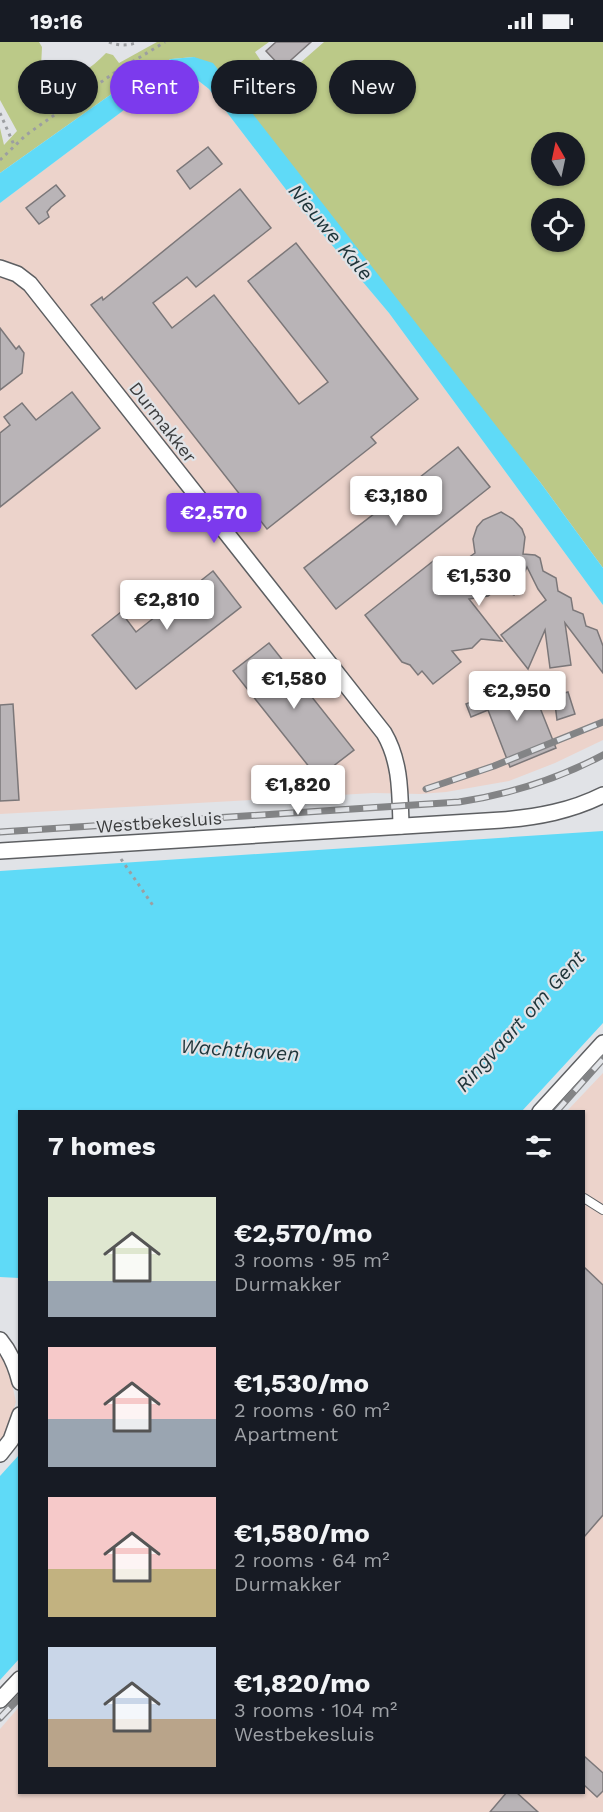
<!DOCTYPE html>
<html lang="en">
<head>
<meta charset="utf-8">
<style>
  body { margin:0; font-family:"Work Sans",sans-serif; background:#242831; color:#f1f3f6; height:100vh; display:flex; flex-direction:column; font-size:22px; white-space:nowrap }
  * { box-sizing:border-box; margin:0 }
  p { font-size:20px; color:#9ea1a6 }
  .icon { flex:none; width:33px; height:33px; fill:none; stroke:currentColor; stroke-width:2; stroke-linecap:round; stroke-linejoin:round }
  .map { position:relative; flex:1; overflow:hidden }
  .drawer { position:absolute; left:18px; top:1068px; width:567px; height:684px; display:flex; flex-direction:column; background:#171b24; border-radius:0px; box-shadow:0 2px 4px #0004 }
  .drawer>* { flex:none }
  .hud { position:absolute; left:18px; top:18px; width:567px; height:54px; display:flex; gap:12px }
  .needle { width:39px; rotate:351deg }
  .fabs { position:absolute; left:531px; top:90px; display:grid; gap:12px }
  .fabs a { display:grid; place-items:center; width:54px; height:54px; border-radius:50%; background:#171b24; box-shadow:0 2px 4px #0004; font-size:30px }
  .price { position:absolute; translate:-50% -51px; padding:0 14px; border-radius:6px; background:#fff; color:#222; font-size:20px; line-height:39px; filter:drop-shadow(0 2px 3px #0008) }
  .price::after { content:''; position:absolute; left:50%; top:36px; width:18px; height:14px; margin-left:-9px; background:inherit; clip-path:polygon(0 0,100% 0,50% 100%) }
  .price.active { background:#7c3aed; color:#fff }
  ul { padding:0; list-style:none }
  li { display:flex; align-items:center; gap:18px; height:150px; padding:0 30px }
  li span { display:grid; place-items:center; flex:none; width:168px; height:120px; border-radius:0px; color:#555 }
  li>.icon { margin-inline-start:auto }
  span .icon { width:72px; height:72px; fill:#fffc; stroke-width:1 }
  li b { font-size:26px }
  h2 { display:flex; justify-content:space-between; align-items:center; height:72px; padding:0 30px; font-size:26px }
  .chip { padding:0 21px; border-radius:27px; background:#171b24; box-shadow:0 2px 4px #0004; font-size:21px; line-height:54px }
  .chip.active { background:#7c3aed; color:#fff }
  .status { display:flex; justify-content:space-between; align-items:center; height:42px; padding:0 30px; background:#171b24; direction:ltr }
  .status svg { height:16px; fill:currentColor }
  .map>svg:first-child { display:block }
  .industrial { fill:#ecd3cb }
  .green { fill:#bbc988; fill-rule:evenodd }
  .water { fill:#5fdaf7 }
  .building { fill:#b9b4b7; stroke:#7b7779; stroke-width:1.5 }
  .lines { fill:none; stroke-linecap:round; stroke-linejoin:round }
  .lane-casing { stroke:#5d5f62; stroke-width:10 }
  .street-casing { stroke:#5d5f62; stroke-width:18 }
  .path { stroke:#9c9ea1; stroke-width:3; stroke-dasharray:3 4.5; stroke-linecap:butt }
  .lane { stroke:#fff; stroke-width:8 }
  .street { stroke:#fff; stroke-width:15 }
  .rail-casing { stroke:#838486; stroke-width:7 }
  .rail { stroke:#e1e3e7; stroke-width:4.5; stroke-dasharray:14; stroke-linecap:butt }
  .labels { text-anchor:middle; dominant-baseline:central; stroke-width:4.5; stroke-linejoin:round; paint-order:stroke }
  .street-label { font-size:18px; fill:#3b3c3d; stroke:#e1e3e7 }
  .water-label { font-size:20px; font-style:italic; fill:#1e3439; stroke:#e1e3e7 }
</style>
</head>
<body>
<div class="status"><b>19:16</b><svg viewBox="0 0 49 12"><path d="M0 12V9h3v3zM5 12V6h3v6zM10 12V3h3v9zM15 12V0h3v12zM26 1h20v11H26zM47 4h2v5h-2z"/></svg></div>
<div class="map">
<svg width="603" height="1770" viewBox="0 0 603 1770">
  <rect width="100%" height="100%" fill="#e1e3e7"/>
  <g class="industrial">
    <polygon points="191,33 209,47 294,158 389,271 603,563 603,698 555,721 509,739 446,750 420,752 374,751 0,772 0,161 164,38"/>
    <polygon points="603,1031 603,1770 0,1770 0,1687 19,1665 20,1750 584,1750 584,1070 567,1069"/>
    <polygon points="0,1309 7,1319 16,1360 2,1406 0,1408"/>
  </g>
  <path class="green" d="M0 0H39L42 5 41 25C43 28 46 35 50 37 66 47 96 22 106 11L113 13 119 21 157 0H269L255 10 276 42 324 0H603V526L540 440 194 15 171 17 144 29 0 131V86L4 103 17 89 0 58ZM542 100H574V134H542ZM542 166H574V200H542Z"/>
  <g class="water">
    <polygon points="194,15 213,21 540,440 603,526 603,563 389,271 294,158 209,47 191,33 164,38 0,161 0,131 144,29 171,17"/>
    <polygon points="603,789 603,981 522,1069 20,1070 19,1236 0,1235 0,829"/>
    <polygon points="19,1413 19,1617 0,1638 0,1434"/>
  </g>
  <g class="building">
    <polygon points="276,0 311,0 282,26 266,9"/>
    <polygon points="208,105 222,122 190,147 177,129"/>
    <polygon points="56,143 65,154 51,165 47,170 49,175 39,182 26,166"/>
    <polygon points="240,147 271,186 196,245 187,235 153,261 172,286 214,253 299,362 328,340 248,239 296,201 418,357 371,395 376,401 267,487 91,263 102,255 103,258"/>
    <polygon points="0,286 16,307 19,304 24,311 22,331 0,348"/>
    <polygon points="72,350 100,386 0,465 0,391 10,383 4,375 22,361 36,378"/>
    <polygon points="458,405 490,445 336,567 304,526 375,471 358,449 369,440 386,462"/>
    <polygon points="501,470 513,477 522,487 525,495 523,512 535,513 540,516 543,529 556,536 558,549 571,556 573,568 583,572 586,584 597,588 603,604 603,631 565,581 571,623 550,626 545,588 528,627 501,593 546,558 538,547 527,525 514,553 499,546 488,554 469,557 502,599 481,597 472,606 452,609 461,620 433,642 422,629 418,633 410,623 402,620 365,573 437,516 448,530 475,511 473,497 477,485 483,478"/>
    <polygon points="213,529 241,565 136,647 92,593 121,570 136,590"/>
    <polygon points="269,601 354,708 318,736 233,629"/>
    <polygon points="529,638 556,706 510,725 488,668 471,675 466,662"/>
    <polygon points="568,650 575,672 557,678 554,654"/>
    <polygon points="13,662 19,758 0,759 0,663"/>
    <polygon points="584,1225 603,1243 603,1473 584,1495"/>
    <polygon points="584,1714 603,1731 603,1749 597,1755 584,1743"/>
    <polygon points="507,1750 516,1750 538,1770 490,1770"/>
  </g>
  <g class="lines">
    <g class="lane-casing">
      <polyline id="lane" points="584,1156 603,1168"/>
    </g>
    <g class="street-casing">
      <g id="street">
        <path d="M0 226 17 232 30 242 384 691C401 720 400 752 401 784"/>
        <path d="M0 809 502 778C538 775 571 769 603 753"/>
        <polyline points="540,1070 603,1001"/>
        <path d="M0 1298C10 1310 16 1324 20 1340"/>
        <polyline points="0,1412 11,1398 20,1373"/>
        <polyline points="0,1658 20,1637"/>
      </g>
    </g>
    <g class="path">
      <path d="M109 0C119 4 128 4 138 0"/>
      <polyline points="0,71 14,103"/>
      <polyline points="0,118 26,93 114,31 165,0"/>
      <polyline points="121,817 154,865"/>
    </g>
    <use href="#lane" class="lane"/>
    <use href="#street" class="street"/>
    <g class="rail-casing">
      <g id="rail">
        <polyline points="426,747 494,724 603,680"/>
        <path d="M0 790 459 760C510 752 558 737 603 713"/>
        <polyline points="556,1070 603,1017"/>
        <polyline points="0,1676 20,1655"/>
      </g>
    </g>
    <use href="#rail" class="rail"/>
  </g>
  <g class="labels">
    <g class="street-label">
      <text transform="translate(163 380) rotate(52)">Durmakker</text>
      <text transform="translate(159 780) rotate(-4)">Westbekesluis</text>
    </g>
    <g class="water-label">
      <text transform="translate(331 190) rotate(50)">Nieuwe Kale</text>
      <text transform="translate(520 979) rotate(-48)">Ringvaart om Gent</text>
      <text transform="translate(240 1008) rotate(4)">Wachthaven</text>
    </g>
  </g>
</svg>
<div class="fabs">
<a><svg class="needle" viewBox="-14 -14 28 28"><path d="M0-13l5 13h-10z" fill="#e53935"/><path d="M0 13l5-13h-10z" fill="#9ea1a6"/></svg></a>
<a><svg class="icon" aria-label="locate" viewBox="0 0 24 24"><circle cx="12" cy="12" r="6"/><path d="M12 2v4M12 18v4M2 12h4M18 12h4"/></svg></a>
</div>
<b class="price" style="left:396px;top:485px">€3,180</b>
<b class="price active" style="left:214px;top:502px">€2,570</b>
<b class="price" style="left:479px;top:565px">€1,530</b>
<b class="price" style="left:167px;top:589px">€2,810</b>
<b class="price" style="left:294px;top:668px">€1,580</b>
<b class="price" style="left:517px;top:680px">€2,950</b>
<b class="price" style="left:298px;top:774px">€1,820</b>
<div class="hud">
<a class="chip">Buy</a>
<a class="chip active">Rent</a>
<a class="chip">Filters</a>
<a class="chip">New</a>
</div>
<section class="drawer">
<h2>7 homes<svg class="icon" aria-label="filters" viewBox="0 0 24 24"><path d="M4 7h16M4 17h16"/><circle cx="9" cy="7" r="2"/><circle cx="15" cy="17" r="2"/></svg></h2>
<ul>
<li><span style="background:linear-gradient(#dfe7d0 70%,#9aa5b1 0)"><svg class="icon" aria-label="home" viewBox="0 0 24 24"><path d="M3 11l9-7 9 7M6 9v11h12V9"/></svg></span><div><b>€2,570/mo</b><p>3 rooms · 95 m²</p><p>Durmakker</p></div></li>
<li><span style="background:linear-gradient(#f6c9c9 60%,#9aa5b1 0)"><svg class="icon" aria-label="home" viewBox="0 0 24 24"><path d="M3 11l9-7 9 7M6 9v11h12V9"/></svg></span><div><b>€1,530/mo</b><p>2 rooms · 60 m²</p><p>Apartment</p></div></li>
<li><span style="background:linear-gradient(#f6c9c9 60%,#c2b280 0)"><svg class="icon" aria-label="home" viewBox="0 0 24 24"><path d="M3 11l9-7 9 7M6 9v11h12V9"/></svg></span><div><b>€1,580/mo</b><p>2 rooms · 64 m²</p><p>Durmakker</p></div></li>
<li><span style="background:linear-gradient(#c9d6e8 60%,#b9a48a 0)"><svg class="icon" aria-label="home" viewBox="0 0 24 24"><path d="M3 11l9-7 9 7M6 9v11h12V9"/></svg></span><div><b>€1,820/mo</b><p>3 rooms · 104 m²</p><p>Westbekesluis</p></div></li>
</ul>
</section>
</div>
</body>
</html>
